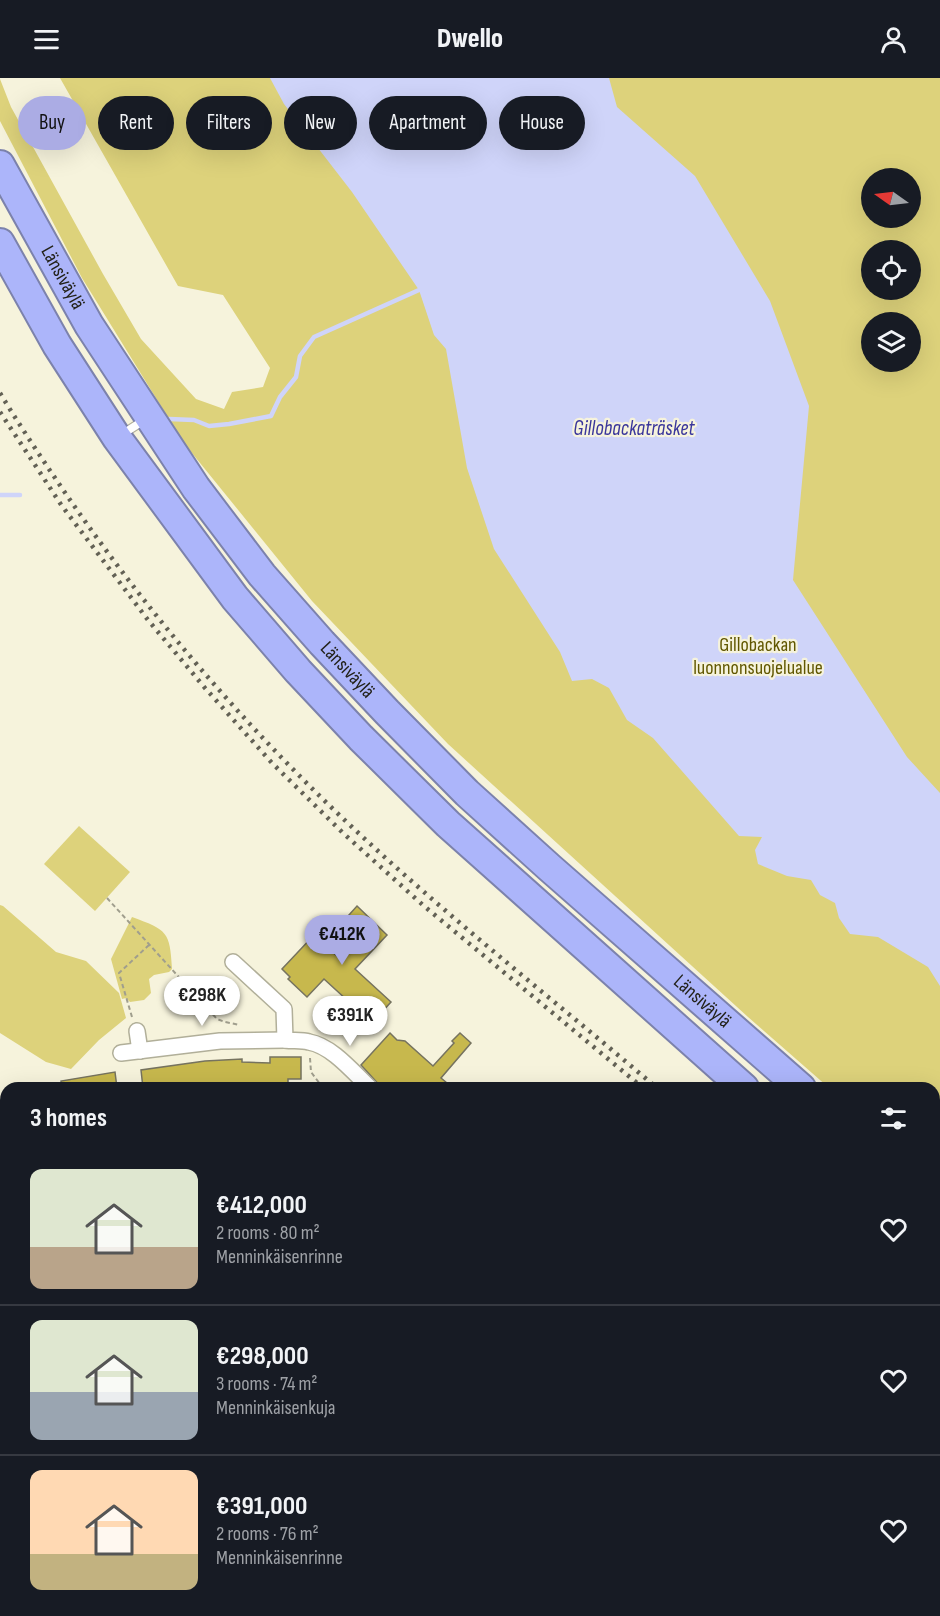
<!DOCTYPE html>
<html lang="en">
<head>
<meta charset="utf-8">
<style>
  body { margin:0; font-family:"Sofia Sans Condensed",sans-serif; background:#20242c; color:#f1f3f6; height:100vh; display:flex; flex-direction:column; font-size:22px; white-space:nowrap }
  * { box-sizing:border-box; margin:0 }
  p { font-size:20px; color:#9ea1a6 }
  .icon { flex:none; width:33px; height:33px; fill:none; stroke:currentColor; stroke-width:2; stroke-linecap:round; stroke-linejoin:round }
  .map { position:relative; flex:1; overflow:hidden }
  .side { position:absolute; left:0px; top:1004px; width:940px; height:536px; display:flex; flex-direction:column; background:#171b24; border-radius:18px 18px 0 0; box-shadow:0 6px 24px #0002 }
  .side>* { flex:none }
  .top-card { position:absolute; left:18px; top:18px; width:600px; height:54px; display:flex; gap:12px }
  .needle { width:39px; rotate:284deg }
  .buttons { position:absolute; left:861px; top:90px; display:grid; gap:12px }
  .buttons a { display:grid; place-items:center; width:60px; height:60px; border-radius:50%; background:#171b24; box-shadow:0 6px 24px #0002; font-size:30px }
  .price { position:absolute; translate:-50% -51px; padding:0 14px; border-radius:21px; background:#fff; color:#222; font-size:20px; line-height:39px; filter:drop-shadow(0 2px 3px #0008) }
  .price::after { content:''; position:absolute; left:50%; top:36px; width:18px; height:14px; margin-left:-9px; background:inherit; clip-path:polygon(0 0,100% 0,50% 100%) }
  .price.active { background:#abace4; color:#111 }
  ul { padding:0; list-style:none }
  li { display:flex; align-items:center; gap:18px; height:150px; padding:0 30px }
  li+li { border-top:2px solid #363941 }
  li span { display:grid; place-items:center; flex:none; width:168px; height:120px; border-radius:12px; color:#555 }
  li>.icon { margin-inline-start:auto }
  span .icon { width:72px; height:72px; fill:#fffc; stroke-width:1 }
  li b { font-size:26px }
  h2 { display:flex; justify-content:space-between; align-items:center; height:72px; padding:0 30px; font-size:26px }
  .chip { padding:0 21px; border-radius:27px; background:#171b24; box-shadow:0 6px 24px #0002; font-size:21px; line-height:54px }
  .chip.active { background:#abace4; color:#111 }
  header { display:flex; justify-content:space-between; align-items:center; height:78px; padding:0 30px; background:#171b24; font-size:27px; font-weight:800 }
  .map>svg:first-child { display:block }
  .green { fill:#ddd27b; fill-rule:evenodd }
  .water { fill:#cfd4f9 }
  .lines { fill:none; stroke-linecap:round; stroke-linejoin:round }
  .stream { stroke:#cfd4f9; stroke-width:4.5 }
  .building { fill:#c7b84d; stroke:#76735f; stroke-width:1.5 }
  .service-casing { stroke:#b1af99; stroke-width:10 }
  .minor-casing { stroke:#b1af99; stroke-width:18 }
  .motorway-casing { stroke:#7c82ac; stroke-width:32 }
  .path { stroke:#a09e8d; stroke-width:2; stroke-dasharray:4.5 3; stroke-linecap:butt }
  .service { stroke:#fff; stroke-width:8 }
  .minor { stroke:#fff; stroke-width:15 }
  .motorway { stroke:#acb5fa; stroke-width:28 }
  .rail { stroke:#636155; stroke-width:4.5; stroke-dasharray:3 6; stroke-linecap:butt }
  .labels { text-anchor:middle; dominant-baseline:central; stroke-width:4.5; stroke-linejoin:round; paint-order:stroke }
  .street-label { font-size:20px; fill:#23221a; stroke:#f6f3dc }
  .park-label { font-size:20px; fill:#615700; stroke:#f6f3dc }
  .water-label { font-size:21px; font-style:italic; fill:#3a369b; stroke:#f6f3dc }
</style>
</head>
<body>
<header><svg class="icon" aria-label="menu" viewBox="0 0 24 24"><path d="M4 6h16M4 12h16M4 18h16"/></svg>Dwello<svg class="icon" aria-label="person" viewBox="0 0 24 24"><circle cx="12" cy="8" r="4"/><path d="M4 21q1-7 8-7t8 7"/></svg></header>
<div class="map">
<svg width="940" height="1538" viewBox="0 0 940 1538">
  <rect width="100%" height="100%" fill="#f6f3dc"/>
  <g class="green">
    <path d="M60 0H940V1113L935 1107 934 1010 828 1009 748 939 448 666 312 523 183 364 82 200 0 43V1L11 29 103 196 141 261 196 321 224 331 232 314 263 309 270 290 223 217 178 208ZM872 100H910V140H872ZM872 172H910V212H872ZM872 244H910V284H872Z"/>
    <polygon points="79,748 130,794 95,833 44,786"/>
    <polygon points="0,827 3,828 56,874 86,883 119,915 126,940 99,962 71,991 46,984 0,955"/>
    <path d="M132 839C167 852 170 853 172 891L169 894 154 897 149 901 151 915 144 922 130 924 126 920 122 921 111 881Z"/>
    <polygon points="935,1322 940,1328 940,1538 587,1538 588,1533 934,1533"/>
    <polygon points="41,1533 454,1533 456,1538 35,1538"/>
  </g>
  <polygon class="water" points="270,0 609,0 617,29 695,98 770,223 809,328 793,502 907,679 940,715 940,908 928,889 878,859 850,856 839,840 835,825 820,817 811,802 787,798 758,786 755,772 762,759 739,758 653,660 627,642 609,610 592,601 572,603 560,574 494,471 467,390 446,271 434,257 419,212 352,114 284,26"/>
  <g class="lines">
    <g class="stream">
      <polyline points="169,341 194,342 209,348 229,346 271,338 280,319 296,299 300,278 314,259 419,212"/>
      <polyline points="0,417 20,417"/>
    </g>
  </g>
  <g class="building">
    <polygon points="357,828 387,857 355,891 391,924 372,945 324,901 307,919 288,901 290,899 282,891 314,857 338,879 356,862 340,847"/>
    <polygon points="390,955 397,962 405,963 433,988 454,965 452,963 460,955 471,965 441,1000 453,1010 382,1010 361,987"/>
    <polygon points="270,979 301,979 301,1001 288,1001 288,1010 258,1010 258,1005 201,1008 201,1005 169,1010 143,1010 141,992 205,983 242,981 242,984 270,985"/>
    <polygon points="115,994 117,1010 62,1010 61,1003"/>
  </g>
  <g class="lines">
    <g class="service-casing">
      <polyline id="service" points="121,357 146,341"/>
    </g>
    <g class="minor-casing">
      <g id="minor">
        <path d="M233 884 284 931 285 962C293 963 302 962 309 964 332 968 353 994 370 1010"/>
        <polyline points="137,953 140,973"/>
        <polyline points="121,975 220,963 285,962"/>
        <polyline points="0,1136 6,1133"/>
        <polyline points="474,1533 478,1538"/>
        <polyline points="20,1538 25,1533"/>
      </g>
    </g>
    <g class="motorway-casing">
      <g id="motorway">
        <path id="s1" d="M0 87 89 247 196 410 262 497 322 565 387 634 467 715 550 790 801 1010"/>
        <polyline points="0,165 57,267 117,360 235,520 298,593 361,660 448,746 744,1010"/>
        <polyline points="934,1128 940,1133"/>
        <polyline points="934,1175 940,1180"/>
      </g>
    </g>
    <g class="path">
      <polyline points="107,820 217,941 225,944 240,947"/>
      <polyline points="132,939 119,895 149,867"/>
      <polyline points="310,980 311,994 323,1010"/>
      <polyline points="934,1446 940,1449"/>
      <polyline points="0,1530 6,1525"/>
      <polyline points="498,1533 501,1538"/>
      <polyline points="668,1538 672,1533"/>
    </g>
    <use href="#service" class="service"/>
    <use href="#minor" class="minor"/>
    <use href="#motorway" class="motorway"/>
    <g class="rail">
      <path d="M0 315C15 340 31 364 47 388 134 519 237 641 352 749 449 840 555 923 657 1010"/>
      <polyline points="0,334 62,428 148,542 205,610 272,685 343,755 424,828 643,1010"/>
      <polyline points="934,1285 940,1291"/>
      <polyline points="934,1302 940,1309"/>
    </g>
  </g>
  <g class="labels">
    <g class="street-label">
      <text stroke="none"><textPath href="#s1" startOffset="129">Länsiväylä</textPath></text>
      <text stroke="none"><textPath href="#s1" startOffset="615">Länsiväylä</textPath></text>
      <text stroke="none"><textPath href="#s1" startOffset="1101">Länsiväylä</textPath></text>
    </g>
    <g class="park-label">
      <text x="758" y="567">Gillobackan<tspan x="758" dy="23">luonnonsuojelualue</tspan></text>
    </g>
    <g class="water-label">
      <text x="634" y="350">Gillobackaträsket</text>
    </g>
  </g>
</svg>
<div class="buttons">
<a><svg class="needle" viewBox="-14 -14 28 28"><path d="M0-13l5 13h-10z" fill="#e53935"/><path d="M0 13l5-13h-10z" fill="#9ea1a6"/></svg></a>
<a><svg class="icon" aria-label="locate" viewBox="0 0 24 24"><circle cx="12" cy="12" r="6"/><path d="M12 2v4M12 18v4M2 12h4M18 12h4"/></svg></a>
<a><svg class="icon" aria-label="layers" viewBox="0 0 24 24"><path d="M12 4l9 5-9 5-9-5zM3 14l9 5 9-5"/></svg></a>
</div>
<b class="price active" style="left:342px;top:888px">€412K</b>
<b class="price" style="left:202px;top:949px">€298K</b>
<b class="price" style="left:350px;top:969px">€391K</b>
<div class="top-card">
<a class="chip active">Buy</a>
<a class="chip">Rent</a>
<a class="chip">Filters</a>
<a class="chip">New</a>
<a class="chip">Apartment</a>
<a class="chip">House</a>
</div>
<section class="side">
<h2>3 homes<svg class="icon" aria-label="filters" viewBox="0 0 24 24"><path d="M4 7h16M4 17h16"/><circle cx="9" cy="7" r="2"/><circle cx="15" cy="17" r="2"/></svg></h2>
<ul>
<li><span style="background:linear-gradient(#dfe7d0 65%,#b9a48a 0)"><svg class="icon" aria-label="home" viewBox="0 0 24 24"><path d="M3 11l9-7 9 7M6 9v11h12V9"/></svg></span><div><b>€412,000</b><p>2 rooms · 80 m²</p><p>Menninkäisenrinne</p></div><svg class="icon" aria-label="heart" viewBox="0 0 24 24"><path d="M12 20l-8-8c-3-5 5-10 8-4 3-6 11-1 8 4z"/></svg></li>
<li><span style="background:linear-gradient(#dfe7d0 60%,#9aa5b1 0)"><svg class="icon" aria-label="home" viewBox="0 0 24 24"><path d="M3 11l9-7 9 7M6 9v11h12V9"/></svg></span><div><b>€298,000</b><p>3 rooms · 74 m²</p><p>Menninkäisenkuja</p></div><svg class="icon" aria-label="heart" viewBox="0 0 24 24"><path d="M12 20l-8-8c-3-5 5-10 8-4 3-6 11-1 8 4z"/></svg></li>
<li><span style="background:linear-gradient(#ffd9b3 70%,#c2b280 0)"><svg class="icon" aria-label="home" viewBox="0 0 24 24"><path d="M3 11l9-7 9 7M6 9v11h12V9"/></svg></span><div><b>€391,000</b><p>2 rooms · 76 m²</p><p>Menninkäisenrinne</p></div><svg class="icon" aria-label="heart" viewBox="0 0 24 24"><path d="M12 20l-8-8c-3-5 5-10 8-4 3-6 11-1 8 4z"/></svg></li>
</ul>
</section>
</div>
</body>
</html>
